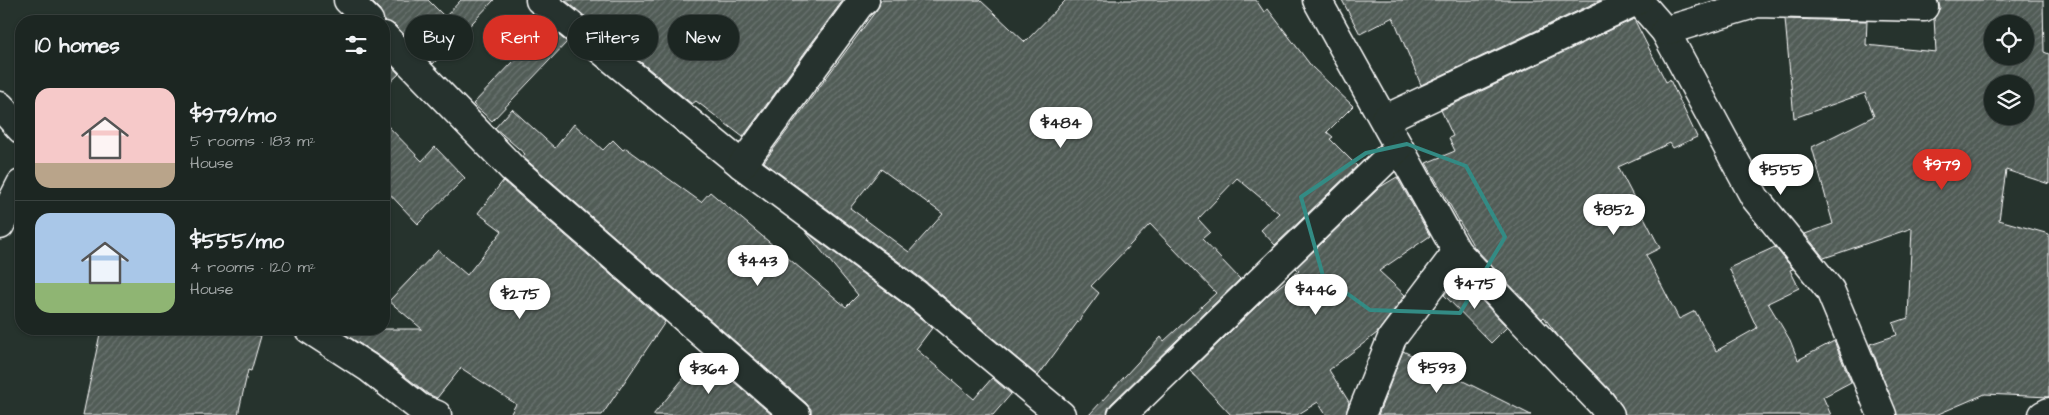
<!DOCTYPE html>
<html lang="en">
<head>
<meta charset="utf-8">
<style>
  body { margin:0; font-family:"Architects Daughter",sans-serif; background:#29322f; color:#f1f3f6; height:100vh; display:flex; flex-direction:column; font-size:19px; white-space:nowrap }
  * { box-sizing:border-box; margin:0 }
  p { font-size:16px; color:#a0a5a5 }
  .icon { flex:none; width:28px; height:28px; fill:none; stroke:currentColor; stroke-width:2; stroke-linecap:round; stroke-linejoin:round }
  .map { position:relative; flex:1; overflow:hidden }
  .sheet { position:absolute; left:15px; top:15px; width:375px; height:320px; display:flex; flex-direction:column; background:#1c2622; border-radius:20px; box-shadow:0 1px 4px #0004,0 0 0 1px #3a4340 }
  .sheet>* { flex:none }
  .hud { position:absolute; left:405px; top:15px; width:475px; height:45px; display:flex; gap:10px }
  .buttons { position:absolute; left:1984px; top:15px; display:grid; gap:10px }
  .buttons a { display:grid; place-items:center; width:50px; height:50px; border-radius:50%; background:#1c2622; box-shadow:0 1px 4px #0004,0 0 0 1px #3a4340; font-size:25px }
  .price { position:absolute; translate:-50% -42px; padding:0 11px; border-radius:18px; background:#fff; color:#222; font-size:16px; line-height:32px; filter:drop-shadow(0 1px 2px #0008) }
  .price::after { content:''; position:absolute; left:50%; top:30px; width:15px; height:11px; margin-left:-8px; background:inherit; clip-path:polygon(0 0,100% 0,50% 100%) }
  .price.selected { background:#d93025; color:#fff }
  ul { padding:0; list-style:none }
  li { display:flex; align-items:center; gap:15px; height:125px; padding:0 20px }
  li+li { border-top:1px solid #3a4340 }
  li span { display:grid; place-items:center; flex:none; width:140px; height:100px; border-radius:15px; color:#555 }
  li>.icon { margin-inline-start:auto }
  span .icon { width:60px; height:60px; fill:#fffc; stroke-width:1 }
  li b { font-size:21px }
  h2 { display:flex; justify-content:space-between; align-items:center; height:60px; padding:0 20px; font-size:21px }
  .chip { padding:0 18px; border-radius:22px; background:#1c2622; box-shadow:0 1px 4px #0004,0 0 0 1px #3a4340; font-size:18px; line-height:45px }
  .chip.selected { background:#d93025; color:#fff }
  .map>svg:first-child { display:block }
  .building { fill:url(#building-hatch); stroke:#fff; fill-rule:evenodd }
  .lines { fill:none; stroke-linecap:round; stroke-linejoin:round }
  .minor-casing { stroke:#fff; stroke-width:31 }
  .minor { stroke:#26332d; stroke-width:28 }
  .marked { fill:none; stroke:#338b84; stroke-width:4; stroke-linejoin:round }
</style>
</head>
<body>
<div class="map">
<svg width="2049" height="415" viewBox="0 0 2049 415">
  <defs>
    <pattern id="building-hatch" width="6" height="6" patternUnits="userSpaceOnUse" patternTransform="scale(1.25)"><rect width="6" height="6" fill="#515c57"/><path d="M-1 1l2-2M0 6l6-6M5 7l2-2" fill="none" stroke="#6b7470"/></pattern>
  </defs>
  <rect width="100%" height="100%" fill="#26332d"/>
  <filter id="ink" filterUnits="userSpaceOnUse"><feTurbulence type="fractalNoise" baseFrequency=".02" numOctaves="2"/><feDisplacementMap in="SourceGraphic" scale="10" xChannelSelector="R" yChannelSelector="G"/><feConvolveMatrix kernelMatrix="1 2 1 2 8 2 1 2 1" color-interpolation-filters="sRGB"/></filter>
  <g filter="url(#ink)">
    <g class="building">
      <polygon points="370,0 428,0 445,17 461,0 494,0 433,64 395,25 384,21 380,10"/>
      <polygon points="565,0 843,0 743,137 696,101 692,104"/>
      <path d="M880 0H980L1025 42 1066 0H1256L1264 12 1268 9 1312 67 1353 106 1327 132 1333 137 1330 139 1357 166 1275 245 1261 230 1279 213 1237 178 1198 219 1210 232 1202 239 1240 279 1111 404 1107 415H1089L1161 337 1164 341 1216 293 1150 224 1091 286 1099 293 1038 376 925 281 764 162 875 12 879 6ZM881 169 943 214 909 252 850 208Z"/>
      <polygon points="1342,0 1601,0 1421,85 1393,17 1360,34"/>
      <path d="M1938 0H2043L2044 52 2049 54V184L2006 170 1999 220 2049 234V397L1985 394 1936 415H1897L1870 344 1897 335 1893 323 1908 318 1912 228 1824 258 1805 234 1833 224 1812 147 1874 116 1865 93 1794 118 1785 19 1867 21 1866 45 1936 52 1934 18 1940 8ZM1992 24H2025V56H1992ZM1992 84H2025V116H1992Z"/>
      <polygon points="537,18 567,42 492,121 473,104 534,40 522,30"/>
      <polygon points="1634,19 1666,82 1670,80 1697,137 1673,148 1670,143 1618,167 1660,248 1646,255 1679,319 1695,311 1716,351 1757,328 1729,268 1775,247 1793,269 1790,270 1799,288 1768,303 1790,340 1798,360 1834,341 1851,382 1823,397 1831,415 1625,415 1622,406 1612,392 1558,336 1544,317 1542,319 1474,247 1426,163 1455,151 1449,138 1453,136 1441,110"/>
      <polygon points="384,58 399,74 384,88"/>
      <polygon points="512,109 555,148 574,124 603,150 613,140 623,150 626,148 701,202 710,192 846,307 858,295 805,231 906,306 932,328 916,349 974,399 992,378 1011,394 993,415 811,415 811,409 806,403 523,157 525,154 495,128"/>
      <polygon points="384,122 422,161 435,147 465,178 418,224 384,188"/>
      <polygon points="1397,177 1430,236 1379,271 1405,295 1377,333 1329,370 1349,402 1346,415 1326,415 1318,402 1297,415 1231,415 1190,371 1268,295 1299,271 1296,268 1380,187"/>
      <polygon points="503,181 665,322 602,415 510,415 516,404 461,368 437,398 428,394 379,356 337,329 422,329 389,301 438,250 467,275 502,231 478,213"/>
      <polygon points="1458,276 1507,327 1491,343 1444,295"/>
      <polygon points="101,329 234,329 261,336 251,371 248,370 238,415 83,415"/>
      <polygon points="1403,351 1531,415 1378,415"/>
      <polygon points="703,355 772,415 653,415"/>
    </g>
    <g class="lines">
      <g class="minor-casing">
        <g id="minor">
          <polyline points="348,0 369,21"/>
          <polyline points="540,0 742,165 916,294 1061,415"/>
          <polyline points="1317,0 1457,252 1601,403 1610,415"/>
          <polyline points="1638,0 1665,31 1755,198 1830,290 1882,415"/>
          <polyline points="1665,31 1757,3 1924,7"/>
          <polyline points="384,36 512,168 796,415"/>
          <polyline points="0,106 21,129"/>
          <polyline points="1385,119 1638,0"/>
          <polyline points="742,165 859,5 865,0"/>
          <polyline points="0,225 21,184"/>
          <polyline points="309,329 369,368 420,408 437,415"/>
          <polyline points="1122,415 1398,148"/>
          <polyline points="1361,415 1392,338 1457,252"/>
          <polyline points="2043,415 2049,412"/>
        </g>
      </g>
      <use href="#minor" class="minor"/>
    </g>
  </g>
  <path class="marked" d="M1407 144 1466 166 1505 237 1460 313 1370 310 1323 276 1301 197 1366 153Z"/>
</svg>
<div class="buttons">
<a><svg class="icon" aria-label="locate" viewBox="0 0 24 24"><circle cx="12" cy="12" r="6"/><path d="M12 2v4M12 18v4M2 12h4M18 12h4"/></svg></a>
<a><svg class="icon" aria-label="layers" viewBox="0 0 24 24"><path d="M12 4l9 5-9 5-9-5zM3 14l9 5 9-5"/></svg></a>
</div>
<b class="price" style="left:1061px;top:149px">$484</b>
<b class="price selected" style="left:1942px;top:191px">$979</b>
<b class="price" style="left:1781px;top:196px">$555</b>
<b class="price" style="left:1614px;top:236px">$852</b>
<b class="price" style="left:758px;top:287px">$443</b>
<b class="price" style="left:1475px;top:310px">$475</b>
<b class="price" style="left:1316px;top:316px">$446</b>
<b class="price" style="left:520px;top:320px">$275</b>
<b class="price" style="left:1437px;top:394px">$593</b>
<b class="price" style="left:709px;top:395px">$364</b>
<div class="hud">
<a class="chip">Buy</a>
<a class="chip selected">Rent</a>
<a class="chip">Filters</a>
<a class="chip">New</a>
</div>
<section class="sheet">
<h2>10 homes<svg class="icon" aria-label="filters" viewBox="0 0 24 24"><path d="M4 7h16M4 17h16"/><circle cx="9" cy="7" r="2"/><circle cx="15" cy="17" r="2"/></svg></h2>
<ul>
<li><span style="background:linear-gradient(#f6c9c9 75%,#b9a48a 0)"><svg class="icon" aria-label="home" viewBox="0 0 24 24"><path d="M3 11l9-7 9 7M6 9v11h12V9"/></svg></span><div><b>$979/mo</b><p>5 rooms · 183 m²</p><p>House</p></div></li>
<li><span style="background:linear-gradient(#a9c7e8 70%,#8fb573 0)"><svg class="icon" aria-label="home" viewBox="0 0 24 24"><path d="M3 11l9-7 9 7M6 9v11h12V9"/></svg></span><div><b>$555/mo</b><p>4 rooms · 120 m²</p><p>House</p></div></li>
</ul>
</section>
</div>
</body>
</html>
